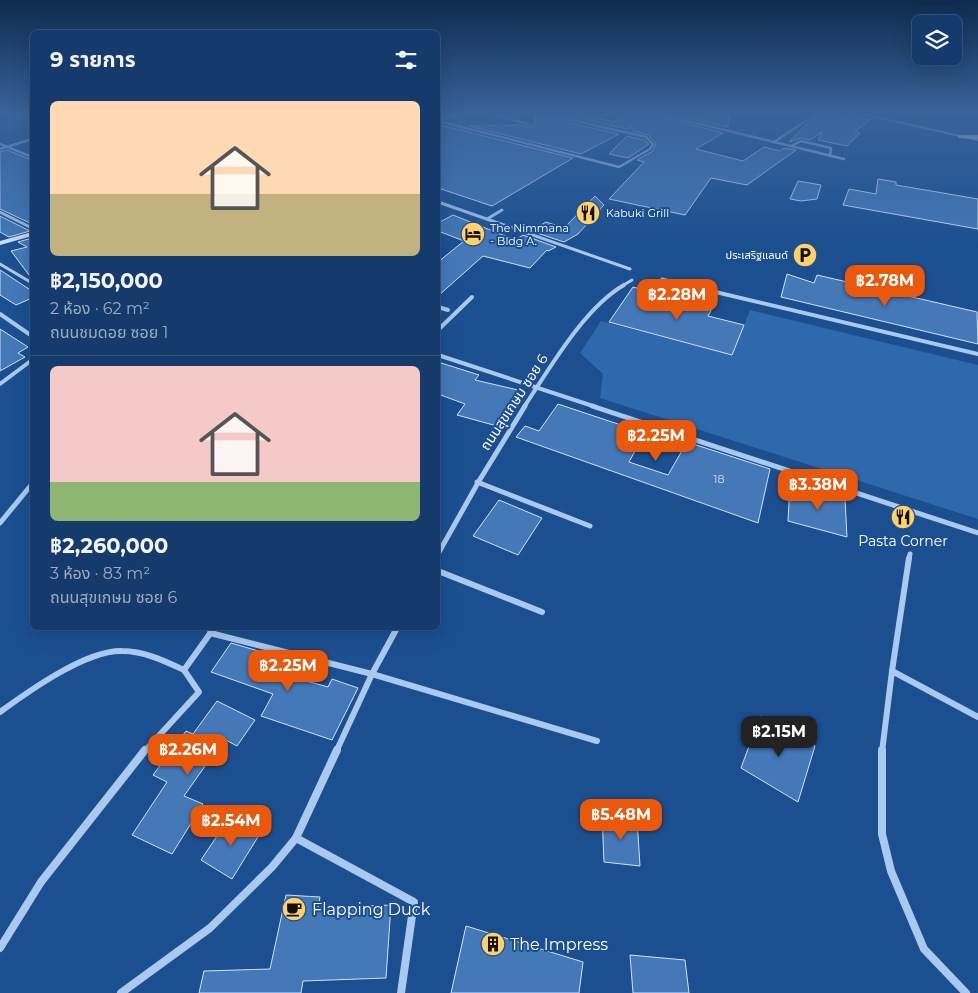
<!DOCTYPE html>
<html lang="th">
<head>
<meta charset="utf-8">
<style>
  body { margin:0; font-family:Montserrat,"Noto Sans Thai",sans-serif; background:#1d4271; color:#f1f3f6; height:100vh; display:flex; flex-direction:column; font-size:19px; white-space:nowrap }
  * { box-sizing:border-box; margin:0 }
  p { font-size:16px; color:#9dadc1 }
  .icon { flex:none; width:28px; height:28px; fill:none; stroke:currentColor; stroke-width:2; stroke-linecap:round; stroke-linejoin:round }
  .map { position:relative; flex:1; overflow:hidden }
  .drawer { position:absolute; left:30px; top:30px; width:410px; height:600px; display:flex; flex-direction:column; background:#143b6b; border-radius:8px; box-shadow:0 5px 20px #0002,0 0 0 1px #33557e }
  .drawer>* { flex:none }
  .buttons { position:absolute; left:912px; top:15px; display:grid; gap:10px }
  .buttons a { display:grid; place-items:center; width:50px; height:50px; border-radius:8px; background:#143b6b; box-shadow:0 5px 20px #0002,0 0 0 1px #33557e; font-size:25px }
  .price { position:absolute; translate:-50% -42px; padding:0 11px; border-radius:10px; background:#ea580c; color:#fff; font-size:16px; line-height:32px; filter:drop-shadow(0 1px 2px #0008) }
  .price::after { content:''; position:absolute; left:50%; top:30px; width:15px; height:11px; margin-left:-8px; background:inherit; clip-path:polygon(0 0,100% 0,50% 100%) }
  .price.active { background:#222; color:#fff }
  ul { padding:0; list-style:none }
  li { display:grid; align-content:center; gap:10px; height:265px; padding:0 20px }
  li+li { border-top:1px solid #33557e }
  li span { display:grid; place-items:center; height:155px; border-radius:8px; color:#555 }
  li>.icon { margin-inline-start:auto }
  span .icon { width:90px; height:90px; fill:#fffc; stroke-width:1 }
  li b { font-size:21px }
  h2 { display:flex; justify-content:space-between; align-items:center; height:60px; padding:0 20px; font-size:21px }
  .map>svg:first-child { display:block }
  .green { fill:#2e69ad }
  .building { fill:#4478b7; stroke:#cfe3fa }
  .lines { fill:none; stroke-linecap:round; stroke-linejoin:round }
  .minor-far5 { stroke:#a9c9ee; stroke-width:2.5 }
  .minor-far4 { stroke:#a9c9ee; stroke-width:3 }
  .minor-far3 { stroke:#a9c9ee; stroke-width:4 }
  .minor-far2 { stroke:#a9c9ee; stroke-width:5 }
  .minor-far1 { stroke:#a9c9ee; stroke-width:6 }
  .minor { stroke:#a9c9ee; stroke-width:8 }
  .tertiary { fill:#a9c9ee; fill-rule:evenodd }
  .secondary { fill:#d6e6fa; fill-rule:evenodd }
  .primary { fill:#f0f6ff; fill-rule:evenodd }
  .labels { text-anchor:middle; dominant-baseline:central; stroke-width:4; stroke-linejoin:round; paint-order:stroke }
  .far-poi-label { font-size:11px; fill:#fff; stroke:#1b4f8f; text-anchor:start }
  .number-label { font-size:11px; fill:#d0dded }
  .street-label { font-size:14px; fill:#fff; stroke:#1b4f8f }
  .poi-label { font-size:14px; fill:#fff; stroke:#1b4f8f }
  .near-poi-label { font-size:16px; fill:#fff; stroke:#1b4f8f; text-anchor:start }
</style>
</head>
<body>
<div class="map">
<svg width="978" height="993" viewBox="0 0 978 993">
  <rect width="100%" height="100%" fill="#1b4f8f"/>
  <polygon class="green" points="750,310 978,365 978,519 600,398 603,374 580,353 601,321 732,355"/>
  <g class="building">
    <polygon points="536,113 540,116 619,134 581,154 469,126 520,125 528,127 534,125"/>
    <polygon points="556,113 574,113 613,122 623,117 620,113 647,113 723,133 696,149 743,161 764,147 780,151 784,148 796,150 747,185 711,178 685,215 609,199 644,162 637,160 653,151 656,143 648,135 633,131 631,127 627,129"/>
    <polygon points="687,113 729,113 728,127 684,117"/>
    <polygon points="818,113 848,113 846,115 870,120 855,131 860,133 847,146 818,140 822,132 810,140 801,138 789,142"/>
    <polygon points="438,126 444,126 573,158 492,206 438,188"/>
    <polygon points="627,136 644,140 649,144 628,158 609,154"/>
    <polygon points="7,150 32,160 32,224 0,209 0,152"/>
    <polygon points="878,179 896,182 896,185 978,199 978,229 843,205 849,189 876,194"/>
    <polygon points="798,181 821,185 817,199 801,201 790,199"/>
    <polygon points="595,196 604,205 578,234 564,242 531,231 546,222 564,228"/>
    <polygon points="453,215 515,240 523,235 556,247 548,251 547,250 530,268 483,256 438,296 438,262 464,241 438,231 438,223"/>
    <polygon points="0,216 30,231 9,237 0,232"/>
    <polygon points="32,238 32,279 11,251 27,247 18,242"/>
    <polygon points="0,270 32,291 32,298 16,305 0,295"/>
    <polygon points="787,274 814,283 817,275 977,312 978,344 781,297"/>
    <polygon points="633,287 713,307 708,316 744,325 732,355 609,322"/>
    <polygon points="0,329 28,347 18,353 25,357 0,371"/>
    <polygon points="438,362 479,375 475,380 518,390 497,426 457,415 465,404 438,394"/>
    <polygon points="558,404 645,433 629,462 668,475 687,442 770,469 758,523 516,437 525,426 539,431"/>
    <polygon points="790,485 845,499 847,537 788,521"/>
    <polygon points="499,500 542,518 518,555 473,536"/>
    <polygon points="231,643 286,659 278,673 328,687 332,679 358,688 332,740 261,716 273,694 211,672"/>
    <polygon points="217,701 255,720 237,746 224,739 184,796 203,804 172,854 132,835 167,782 153,775 186,731 193,734"/>
    <polygon points="760,716 815,746 798,802 741,768"/>
    <polygon points="231,815 261,832 232,879 201,860"/>
    <polygon points="602,815 637,819 640,866 604,862"/>
    <polygon points="286,895 320,897 318,908 391,905 386,978 303,981 301,993 199,993 204,971 270,969"/>
    <polygon points="466,926 583,962 579,993 451,993"/>
    <polygon points="630,955 685,960 689,993 633,993"/>
  </g>
  <g class="lines">
    <g class="minor-far5">
      <polyline points="20,113 32,118"/>
      <polyline points="487,113 528,124"/>
      <polyline points="655,113 844,159"/>
      <polyline points="438,121 619,167 650,149 653,144 646,137 541,113"/>
      <polyline points="774,142 807,120"/>
      <polyline points="0,144 32,157"/>
      <polyline points="791,146 801,141 831,148 830,156"/>
      <polyline points="0,149 32,139"/>
    </g>
    <g class="minor-far4">
      <polyline points="438,202 630,269"/>
      <polyline points="0,212 32,228"/>
      <polyline points="487,219 502,210"/>
      <polyline points="0,264 32,283"/>
      <polyline points="662,279 692,286"/>
      <polyline points="622,286 632,280"/>
    </g>
    <g class="minor-far3">
      <polyline points="686,285 978,354"/>
      <polyline points="438,307 448,310"/>
      <polyline points="0,314 32,336"/>
      <polyline points="438,330 472,297"/>
      <polyline points="438,355 596,407"/>
      <polyline points="0,384 32,360"/>
      <path d="M524 407C550 368 584 308 624 285"/>
    </g>
    <g class="minor-far2">
      <polyline points="592,406 978,533"/>
      <polyline points="477,482 590,526"/>
      <polyline points="0,523 32,484"/>
      <polyline points="438,554 479,481 525,406"/>
      <polyline points="909,559 910,554"/>
    </g>
    <g class="minor-far1">
      <polyline points="438,571 542,612"/>
      <polyline points="210,633 372,674 597,741"/>
      <polyline points="892,671 909,558"/>
      <path d="M0 712C29 691 86 650 122 651 144 651 165 661 184 670"/>
      <polyline points="144,752 199,692 184,670 214,628"/>
      <polyline points="336,752 372,674 397,628"/>
      <polyline points="882,752 892,671 978,717"/>
    </g>
    <g class="minor">
      <polyline points="882,750 882,834 891,871 924,949 966,993"/>
      <polyline points="296,838 414,902 401,993"/>
      <polyline points="0,948 41,882 145,750"/>
      <polyline points="121,993 210,928 272,867 296,838 337,750"/>
    </g>
    <polygon class="tertiary" points="853,113 861,113 978,139 978,141"/>
    <g class="secondary">
      <polygon points="458,113 466,113 438,121 438,119"/>
      <polygon points="32,232 32,236 0,245 0,241"/>
    </g>
    <polygon class="primary" points="957,135 978,135 978,139 959,138"/>
  </g>
  <linearGradient id="sky" x2="0" y2="1"><stop stop-color="#0f2b4f"/><stop offset="0.45" stop-color="#39639b"/><stop offset="1" stop-color="#39639b" stop-opacity="0"/></linearGradient>
  <rect width="978" height="252" fill="url(#sky)"/>
  <defs>
    <g id="restaurant-disc" transform="scale(1.25)"><circle r="9.5" fill="#ffd166" stroke="#1b4f8f"/><path d="M-5-6h1v4h1v-4h1v4h1v-4h1v5L-1.5 .5V6h-2V.5L-5-1ZM5-6V6H3V1.5H1.5Q1.5-4 5-6Z" fill="#111"/></g>
    <g id="hotel-disc" transform="scale(1.25)"><circle r="9.5" fill="#ffd166" stroke="#1b4f8f"/><path d="M-6-4.5h1.5V1H6V5H4.5V3h-9V5H-6ZM-4 0a1.8 1.8 0 1 1 3.6 0ZM.5 0V-2.5h3Q6-2.5 6 0Z" fill="#111"/></g>
    <g id="parking-disc" transform="scale(1.25)"><circle r="9.5" fill="#ffd166" stroke="#1b4f8f"/><path d="M-3.5-5.5H1a3.5 3.5 0 0 1 0 7H-1V5.5H-3.5ZM-1-3.4V-.6H.8a1.4 1.4 0 0 0 0-2.8Z" fill="#111"/></g>
    <g id="cafe-disc" transform="scale(1.25)"><circle r="9.5" fill="#ffd166" stroke="#1b4f8f"/><path d="M-5.5-4.5H6V0H3Q3 3.5 0 3.5H-2.5Q-5.5 3.5-5.5 0ZM3-3.2v2h1.7v-2ZM-6 4.5H4V6H-6Z" fill="#111"/></g>
    <g id="building-disc" transform="scale(1.25)"><circle r="9.5" fill="#ffd166" stroke="#1b4f8f"/><path d="M-4-6H4V6H1V3H-1V6H-4ZM-2.5-4.3h1.7v1.8h-1.7ZM.8-4.3h1.7v1.8H.8ZM-2.5-1h1.7V.8h-1.7ZM.8-1h1.7V.8H.8Z" fill="#111"/></g>
  </defs>
  <g fill-rule="evenodd">
    <use href="#restaurant-disc" x="588" y="213"/>
    <use href="#hotel-disc" x="473" y="234"/>
    <use href="#parking-disc" x="805" y="255"/>
    <use href="#restaurant-disc" x="903" y="517"/>
    <use href="#cafe-disc" x="294" y="909"/>
    <use href="#building-disc" x="493" y="944"/>
  </g>
  <g class="labels">
    <g class="far-poi-label">
      <text x="606" y="213">Kabuki Grill</text>
      <text x="490" y="228">The Nimmana<tspan x="490" dy="13">- Bldg A.</tspan></text>
      <text x="788" y="255" text-anchor="end">ประเสริฐแลนด์</text>
    </g>
    <g class="number-label">
      <text x="719" y="479">18</text>
    </g>
    <g class="street-label">
      <text transform="translate(514 402) rotate(-57)">ถนนสุขเกษม ซอย 6</text>
    </g>
    <g class="poi-label">
      <text x="903" y="541">Pasta Corner</text>
    </g>
    <g class="near-poi-label">
      <text x="312" y="909">Flapping Duck</text>
      <text x="510" y="944">The Impress</text>
    </g>
  </g>
</svg>
<div class="buttons">
<a><svg class="icon" aria-label="layers" viewBox="0 0 24 24"><path d="M12 4l9 5-9 5-9-5zM3 14l9 5 9-5"/></svg></a>
</div>
<b class="price" style="left:885px;top:307px">฿2.78M</b>
<b class="price" style="left:677px;top:321px">฿2.28M</b>
<b class="price" style="left:656px;top:462px">฿2.25M</b>
<b class="price" style="left:818px;top:511px">฿3.38M</b>
<b class="price" style="left:288px;top:692px">฿2.25M</b>
<b class="price active" style="left:779px;top:758px">฿2.15M</b>
<b class="price" style="left:188px;top:776px">฿2.26M</b>
<b class="price" style="left:621px;top:841px">฿5.48M</b>
<b class="price" style="left:231px;top:847px">฿2.54M</b>
<section class="drawer">
<h2>9 รายการ<svg class="icon" aria-label="filters" viewBox="0 0 24 24"><path d="M4 7h16M4 17h16"/><circle cx="9" cy="7" r="2"/><circle cx="15" cy="17" r="2"/></svg></h2>
<ul>
<li><span style="background:linear-gradient(#ffd9b3 60%,#c2b280 0)"><svg class="icon" aria-label="home" viewBox="0 0 24 24"><path d="M3 11l9-7 9 7M6 9v11h12V9"/></svg></span><div><b>฿2,150,000</b><p>2 ห้อง · 62 m²</p><p>ถนนชมดอย ซอย 1</p></div></li>
<li><span style="background:linear-gradient(#f6c9c9 75%,#8fb573 0)"><svg class="icon" aria-label="home" viewBox="0 0 24 24"><path d="M3 11l9-7 9 7M6 9v11h12V9"/></svg></span><div><b>฿2,260,000</b><p>3 ห้อง · 83 m²</p><p>ถนนสุขเกษม ซอย 6</p></div></li>
</ul>
</section>
</div>
</body>
</html>
